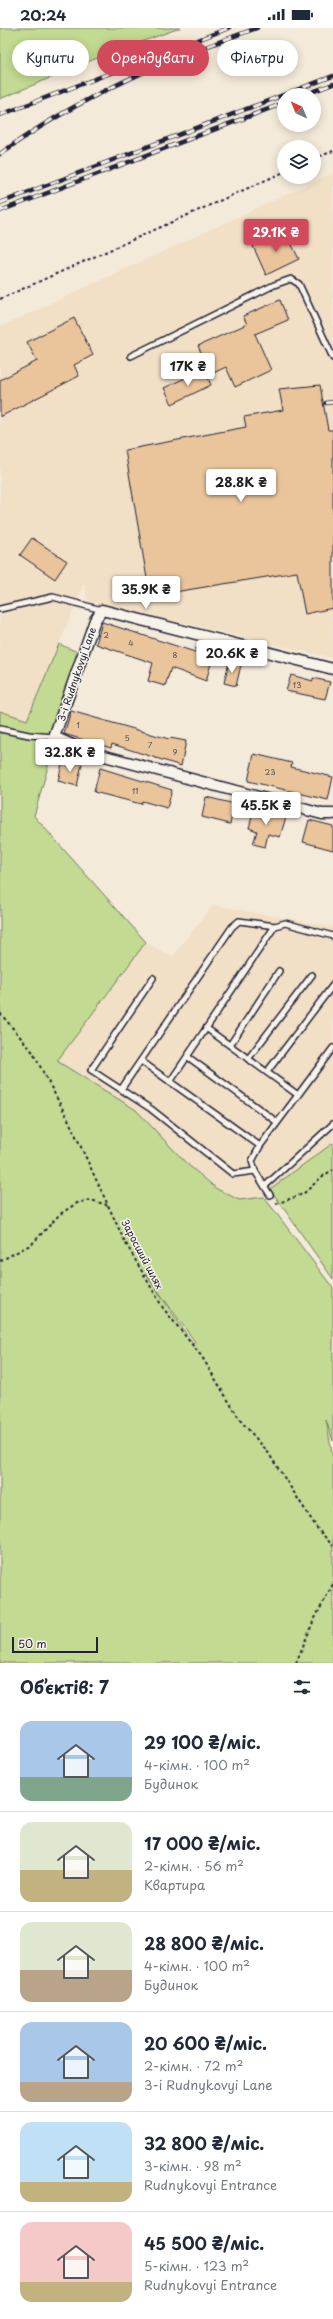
<!DOCTYPE html>
<html lang="uk">
<head>
<meta charset="utf-8">
<style>
  body { margin:0; font-family:"Playpen Sans",sans-serif; background:#f6f6f7; color:#1f2937; height:100vh; display:flex; flex-direction:column; font-size:15px; white-space:nowrap }
  * { box-sizing:border-box; margin:0 }
  p { font-size:13px; color:#747a83 }
  .icon { flex:none; width:22px; height:22px; fill:none; stroke:currentColor; stroke-width:2; stroke-linecap:round; stroke-linejoin:round }
  .map { position:relative; height:1635px; overflow:hidden }
  .side { display:flex; flex-direction:column; background:#fff; flex:1 }
  .side>* { flex:none }
  .banner { position:absolute; left:12px; top:12px; width:309px; height:36px; display:flex; gap:8px }
  .needle { width:26px; rotate:316deg }
  .tools { position:absolute; left:277px; top:60px; display:grid; gap:8px }
  .tools a { display:grid; place-items:center; width:44px; height:44px; border-radius:50%; background:#fff; box-shadow:0 2px 10px #0003; font-size:20px }
  .scale { position:absolute; left:12px; bottom:10px; width:86px; box-sizing:border-box; padding-left:4px; border:2px solid #22223b; border-top:0; font-size:11px; line-height:14px; white-space:nowrap; color:#22223b; -webkit-text-stroke:3px #f7f3e8; paint-order:stroke }
  .price { position:absolute; translate:-50% -34px; padding:0 9px; border-radius:4px; background:#fff; color:#222; font-size:13px; line-height:26px; filter:drop-shadow(0 1px 2px #0008) }
  .price::after { content:''; position:absolute; left:50%; top:24px; width:12px; height:9px; margin-left:-6px; background:inherit; clip-path:polygon(0 0,100% 0,50% 100%) }
  .price.current { background:#d1495b; color:#fff }
  ul { padding:0; list-style:none }
  li { display:flex; align-items:center; gap:12px; height:100px; padding:0 20px }
  li+li { border-top:1px solid #e0e1e3 }
  li span { display:grid; place-items:center; flex:none; width:112px; height:80px; border-radius:12px; color:#555 }
  li>.icon { margin-inline-start:auto }
  span .icon { width:48px; height:48px; fill:#fffc; stroke-width:1 }
  li b { font-size:17px }
  h2 { display:flex; justify-content:space-between; align-items:center; height:48px; padding:0 20px; font-size:17px }
  .tag { padding:0 14px; border-radius:18px; background:#fff; box-shadow:0 2px 10px #0003; font-size:14px; line-height:36px }
  .tag.current { background:#d1495b; color:#fff }
  .status { display:flex; justify-content:space-between; align-items:center; height:28px; padding:0 20px; background:#fff; direction:ltr }
  .status svg { height:11px; fill:currentColor }
  .map>svg:first-child { display:block }
  .built { fill:#f1dfc6 }
  .green { fill:#c2da91; stroke:#727e66; fill-rule:evenodd }
  .building { fill:#eac59b; stroke:#22223b }
  .lines { fill:none; stroke-linecap:round; stroke-linejoin:round }
  .service-casing { stroke:#22223b; stroke-width:8 }
  .minor-casing { stroke:#22223b; stroke-width:13 }
  .path { stroke:#22223b; stroke-width:2; stroke-dasharray:3 3; stroke-linecap:butt }
  .service { stroke:#f7f3e8; stroke-width:5 }
  .minor { stroke:#f7f3e8; stroke-width:10 }
  .rail-casing { stroke:#22223b; stroke-width:4.5 }
  .rail { stroke:#f7f3e8; stroke-width:3; stroke-dasharray:9; stroke-linecap:butt }
  .labels { text-anchor:middle; dominant-baseline:central; stroke-width:3; stroke-linejoin:round; paint-order:stroke }
  .number-label { font-size:8px; fill:#544b53 }
  .street-label { font-size:10px; fill:#22223b; stroke:#f7f3e8 }
</style>
</head>
<body>
<div class="status"><b>20:24</b><svg viewBox="0 0 49 12"><path d="M0 12V9h3v3zM5 12V6h3v6zM10 12V3h3v9zM15 12V0h3v12zM26 1h20v11H26zM47 4h2v5h-2z"/></svg></div>
<div class="map">
<svg width="333" height="1635" viewBox="0 0 333 1635">
  <rect width="100%" height="100%" fill="#f4ead9"/>
  <filter id="ink" filterUnits="userSpaceOnUse"><feTurbulence type="fractalNoise" baseFrequency=".025" numOctaves="2"/><feDisplacementMap in="SourceGraphic" scale="8" xChannelSelector="R" yChannelSelector="G"/><feConvolveMatrix kernelMatrix="1 2 1 2 8 2 1 2 1" color-interpolation-filters="sRGB"/></filter>
  <g filter="url(#ink)">
    <g class="built">
      <polygon points="333,145 333,630 88,573 84,556 27,693 0,683 0,299"/>
      <polygon points="213,877 333,899 333,1124 270,1167 237,1176 57,1033 146,914 172,929"/>
    </g>
    <g class="green">
      <polygon points="0,0 180,0 102,28 0,71"/>
      <path d="M59 616 80 625 34 788 146 914 57 1033 136 1082 186 1135 217 1161 239 1172 264 1169 333 1260V1413L326 1392 333 1430V1635H0V683L27 692ZM146 1246 195 1314 193 1316Z"/>
      <polygon points="333,1115 333,1251 270,1161"/>
    </g>
    <g class="building">
      <polygon points="285,203 299,231 266,247 253,218"/>
      <polygon points="280,272 288,292 255,306 271,342 235,359 226,339 211,346 198,318 247,296 243,288"/>
      <polygon points="74,290 93,327 74,337 79,348 0,389 0,352 37,333 27,314"/>
      <polygon points="204,341 211,357 172,376 164,360"/>
      <polygon points="320,357 328,402 333,402 333,580 305,586 297,544 150,568 125,422 246,399 244,389 283,382 279,361"/>
      <polygon points="32,510 67,533 55,551 20,527"/>
      <polygon points="102,594 195,624 196,620 214,625 206,653 171,640 165,658 148,653 153,635 96,616"/>
      <polygon points="229,634 241,637 236,658 224,655"/>
      <polygon points="291,647 313,653 313,650 330,654 325,671 286,663"/>
      <polygon points="71,683 169,711 170,710 186,713 181,738 112,716 111,720 64,706"/>
      <polygon points="254,726 292,735 291,739 333,749 328,772 248,753"/>
      <polygon points="63,732 82,736 77,758 58,753"/>
      <polygon points="100,740 172,762 167,780 142,773 141,776 94,764"/>
      <polygon points="206,769 235,776 230,796 202,789"/>
      <polygon points="254,781 286,789 280,809 268,806 265,819 253,816 257,803 249,800"/>
      <polygon points="309,792 333,798 333,822 303,814"/>
    </g>
    <g class="lines">
      <g class="service-casing">
        <g id="service">
          <polyline points="131,328 274,257 291,251 299,256 333,330"/>
          <polyline points="0,581 53,569 102,582"/>
          <polyline points="0,701 29,707 54,709"/>
          <polyline points="153,950 91,1042 151,1081 233,1146 255,1143"/>
          <polyline points="206,1000 298,1067"/>
          <polyline points="230,1017 279,943"/>
          <polyline points="188,1029 277,1094"/>
          <polyline points="248,1031 312,947"/>
          <polyline points="141,1033 260,1118"/>
          <polyline points="267,1044 333,957"/>
          <polyline points="170,1054 275,898"/>
          <polyline points="122,1060 232,899 239,893 275,898 285,895 333,908"/>
          <polyline points="265,1158 333,1096"/>
          <polyline points="270,1167 255,1143 252,1133 260,1118 333,1020"/>
        </g>
      </g>
      <g class="minor-casing">
        <polyline id="minor" points="333,641 102,582 95,592 54,709 86,723 322,786 333,786"/>
      </g>
      <g class="path">
        <polyline points="314,131 333,123"/>
        <polyline points="0,271 284,144"/>
        <polyline points="0,985 32,1023 69,1093 125,1214 163,1280 202,1329 240,1392 267,1423 317,1500 333,1518"/>
        <polyline points="276,1176 303,1166 324,1147 333,1142"/>
        <polyline points="0,1233 32,1216 60,1186 77,1175 91,1172 110,1178"/>
        <polyline points="296,1635 313,1594 333,1556"/>
      </g>
      <use href="#service" class="service"/>
      <use href="#minor" class="minor"/>
      <g class="rail-casing">
        <g id="rail">
          <polyline points="304,67 333,56"/>
          <polyline points="0,87 229,0"/>
          <path d="M0 126C80 68 164 33 257 0"/>
          <polyline points="0,175 333,48"/>
          <polyline points="0,183 284,75"/>
          <polyline points="326,375 333,374"/>
        </g>
      </g>
      <use href="#rail" class="rail"/>
    </g>
  </g>
  <g class="labels">
    <g class="number-label">
      <text x="106" y="607">2</text>
      <text x="131" y="615">4</text>
      <text x="175" y="627">8</text>
      <text x="297" y="657">13</text>
      <text x="78" y="697">1</text>
      <text x="127" y="710">5</text>
      <text x="150" y="717">7</text>
      <text x="175" y="724">9</text>
      <text x="270" y="744">23</text>
      <text x="135" y="763">11</text>
    </g>
    <g class="street-label">
      <text transform="translate(76 646) rotate(-71)">3-i Rudnykovyi Lane</text>
      <text transform="translate(143 1226) rotate(62)">Заросший шлях</text>
    </g>
  </g>
</svg>
<div class="tools">
<a><svg class="needle" viewBox="-14 -14 28 28"><path d="M0-13l5 13h-10z" fill="#e53935"/><path d="M0 13l5-13h-10z" fill="#747a83"/></svg></a>
<a><svg class="icon" aria-label="layers" viewBox="0 0 24 24"><path d="M12 4l9 5-9 5-9-5zM3 14l9 5 9-5"/></svg></a>
</div>
<div class="scale">50 m</div>
<b class="price current" style="left:276px;top:225px">29.1K ₴</b>
<b class="price" style="left:188px;top:359px">17K ₴</b>
<b class="price" style="left:241px;top:475px">28.8K ₴</b>
<b class="price" style="left:146px;top:582px">35.9K ₴</b>
<b class="price" style="left:232px;top:646px">20.6K ₴</b>
<b class="price" style="left:70px;top:745px">32.8K ₴</b>
<b class="price" style="left:266px;top:798px">45.5K ₴</b>
<div class="banner">
<a class="tag">Купити</a>
<a class="tag current">Орендувати</a>
<a class="tag">Фільтри</a>
</div>
</div>
<section class="side">
<h2>Об’єктів: 7<svg class="icon" aria-label="filters" viewBox="0 0 24 24"><path d="M4 7h16M4 17h16"/><circle cx="9" cy="7" r="2"/><circle cx="15" cy="17" r="2"/></svg></h2>
<ul>
<li><span style="background:linear-gradient(#a9c7e8 70%,#7fa58c 0)"><svg class="icon" aria-label="home" viewBox="0 0 24 24"><path d="M3 11l9-7 9 7M6 9v11h12V9"/></svg></span><div><b>29 100 ₴/міс.</b><p>4-кімн. · 100 m²</p><p>Будинок</p></div></li>
<li><span style="background:linear-gradient(#dfe7d0 60%,#c2b280 0)"><svg class="icon" aria-label="home" viewBox="0 0 24 24"><path d="M3 11l9-7 9 7M6 9v11h12V9"/></svg></span><div><b>17 000 ₴/міс.</b><p>2-кімн. · 56 m²</p><p>Квартира</p></div></li>
<li><span style="background:linear-gradient(#dfe7d0 60%,#b9a48a 0)"><svg class="icon" aria-label="home" viewBox="0 0 24 24"><path d="M3 11l9-7 9 7M6 9v11h12V9"/></svg></span><div><b>28 800 ₴/міс.</b><p>4-кімн. · 100 m²</p><p>Будинок</p></div></li>
<li><span style="background:linear-gradient(#a9c7e8 75%,#b9a48a 0)"><svg class="icon" aria-label="home" viewBox="0 0 24 24"><path d="M3 11l9-7 9 7M6 9v11h12V9"/></svg></span><div><b>20 600 ₴/міс.</b><p>2-кімн. · 72 m²</p><p>3-i Rudnykovyi Lane</p></div></li>
<li><span style="background:linear-gradient(#bfe0f5 75%,#c2b280 0)"><svg class="icon" aria-label="home" viewBox="0 0 24 24"><path d="M3 11l9-7 9 7M6 9v11h12V9"/></svg></span><div><b>32 800 ₴/міс.</b><p>3-кімн. · 98 m²</p><p>Rudnykovyi Entrance</p></div></li>
<li><span style="background:linear-gradient(#f6c9c9 75%,#c2b280 0)"><svg class="icon" aria-label="home" viewBox="0 0 24 24"><path d="M3 11l9-7 9 7M6 9v11h12V9"/></svg></span><div><b>45 500 ₴/міс.</b><p>5-кімн. · 123 m²</p><p>Rudnykovyi Entrance</p></div></li>
</ul>
</section>
</body>
</html>
